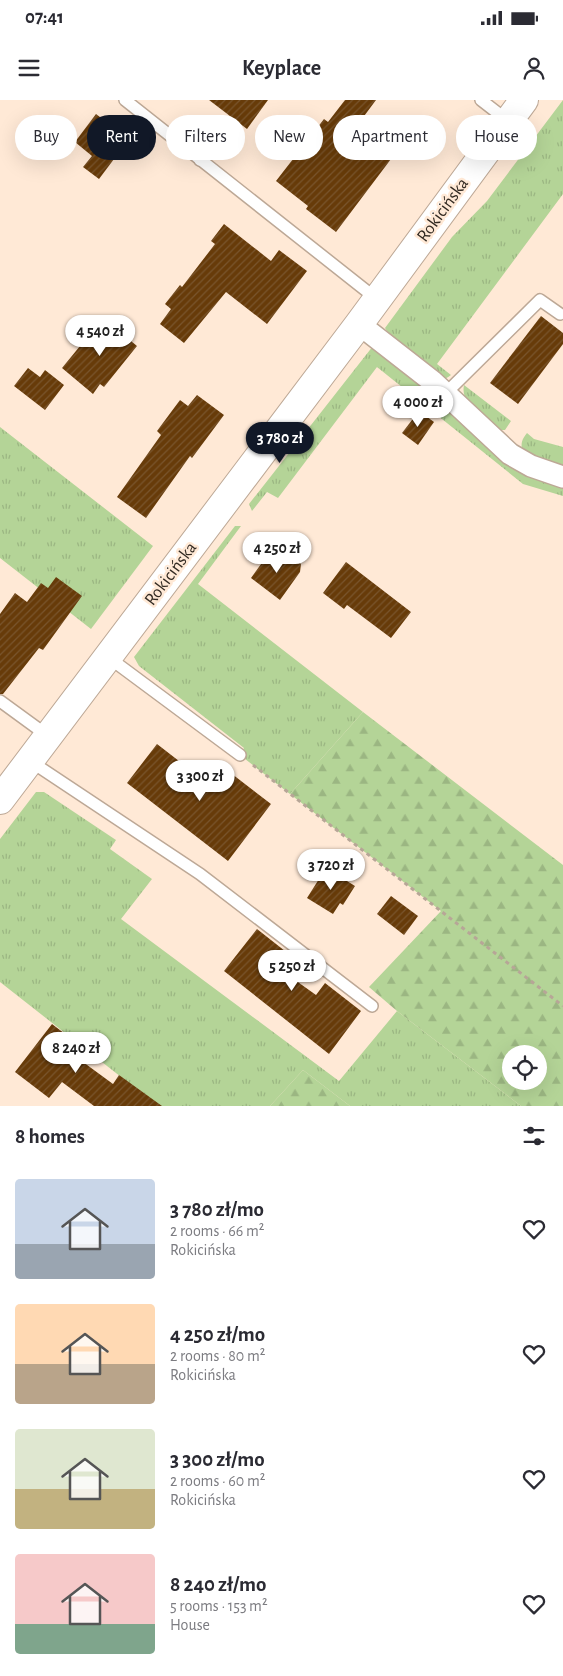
<!DOCTYPE html>
<html lang="en">
<head>
<meta charset="utf-8">
<style>
  body { margin:0; font-family:"Alegreya Sans",sans-serif; background:#f2f2f3; color:#2b2b33; height:100vh; display:flex; flex-direction:column; font-size:19px; white-space:nowrap }
  * { box-sizing:border-box; margin:0 }
  p { font-size:16px; color:#7c7c81 }
  .icon { flex:none; width:28px; height:28px; fill:none; stroke:currentColor; stroke-width:2; stroke-linecap:round; stroke-linejoin:round }
  .map { position:relative; height:1006px; overflow:hidden }
  .sheet { display:flex; flex-direction:column; background:#fff; flex:1 }
  .sheet>* { flex:none }
  .banner { position:absolute; left:15px; top:15px; width:534px; height:45px; display:flex; gap:10px }
  .controls { position:absolute; left:502px; top:945px; display:grid; gap:10px }
  .controls a { display:grid; place-items:center; width:45px; height:45px; border-radius:50%; background:#fff; box-shadow:0 5px 20px #0002; font-size:25px }
  .price { position:absolute; translate:-50% -42px; padding:0 11px; border-radius:18px; background:#fff; color:#222; font-size:16px; line-height:32px; filter:drop-shadow(0 1px 2px #0008) }
  .price::after { content:''; position:absolute; left:50%; top:30px; width:15px; height:11px; margin-left:-8px; background:inherit; clip-path:polygon(0 0,100% 0,50% 100%) }
  .price.current { background:#111827; color:#fff }
  ul { padding:0; list-style:none }
  li { display:flex; align-items:center; gap:15px; height:125px; padding:0 15px }
  li span { display:grid; place-items:center; flex:none; width:140px; height:100px; border-radius:5px; color:#555 }
  li>.icon { margin-inline-start:auto }
  span .icon { width:60px; height:60px; fill:#fffc; stroke-width:1 }
  li b { font-size:21px }
  h2 { display:flex; justify-content:space-between; align-items:center; height:60px; padding:0 15px; font-size:21px }
  .pill { padding:0 18px; border-radius:22px; background:#fff; box-shadow:0 5px 20px #0002; font-size:18px; line-height:45px }
  .pill.current { background:#111827; color:#fff }
  .status { display:flex; justify-content:space-between; align-items:center; height:35px; padding:0 25px; background:#fff; direction:ltr }
  .status svg { height:14px; fill:currentColor }
  header { display:flex; justify-content:space-between; align-items:center; height:65px; padding:0 15px; background:#fff; font-size:22px; font-weight:700 }
  .map>svg:first-child { display:block }
  .grass { fill:url(#grass-tufts) }
  .forest { fill:url(#forest-firs); fill-rule:evenodd }
  .building { fill:url(#building-hatch) }
  .lines { fill:none; stroke-linecap:round; stroke-linejoin:round }
  .service-casing { stroke:#bda896; stroke-width:14 }
  .minor-casing { stroke:#bda896; stroke-width:24 }
  .secondary-casing { stroke:#bda896; stroke-width:30 }
  .path { stroke:#b7a697; stroke-width:3; stroke-dasharray:4 4; stroke-linecap:butt }
  .service { stroke:#fff; stroke-width:11 }
  .minor { stroke:#fff; stroke-width:21 }
  .secondary { stroke:#fff; stroke-width:28 }
  .labels { text-anchor:middle; dominant-baseline:central; stroke-width:5; stroke-linejoin:round; paint-order:stroke }
  .street-label { font-size:18px; fill:#332b23; stroke:#ffe9d6 }
</style>
</head>
<body>
<div class="status"><b>07:41</b><svg viewBox="0 0 49 12"><path d="M0 12V9h3v3zM5 12V6h3v6zM10 12V3h3v9zM15 12V0h3v12zM26 1h20v11H26zM47 4h2v5h-2z"/></svg></div>
<header><svg class="icon" aria-label="menu" viewBox="0 0 24 24"><path d="M4 6h16M4 12h16M4 18h16"/></svg>Keyplace<svg class="icon" aria-label="person" viewBox="0 0 24 24"><circle cx="12" cy="8" r="4"/><path d="M4 21q1-7 8-7t8 7"/></svg></header>
<div class="map">
<svg width="563" height="1006" viewBox="0 0 563 1006">
  <defs>
    <pattern id="grass-tufts" width="24" height="20" patternUnits="userSpaceOnUse" patternTransform="scale(1.25)"><rect width="24" height="20" fill="#b4d497"/><path d="M3 7l-1-3M5 7V3M7 7l1-3M15 17l-1-3M17 17v-4M19 17l1-3" fill="none" stroke="#9bb682"/></pattern>
    <pattern id="forest-firs" width="22" height="20" patternUnits="userSpaceOnUse" patternTransform="scale(1.25)"><rect width="22" height="20" fill="#b4d497"/><path d="M5 1l3.5 6h-7zM16 11l3.5 6h-7z" fill="#9bb682"/></pattern>
    <pattern id="building-hatch" width="6" height="6" patternUnits="userSpaceOnUse" patternTransform="scale(1.25)"><rect width="6" height="6" fill="#673b09"/><path d="M-1 1l2-2M0 6l6-6M5 7l2-2" fill="none" stroke="#79552d"/></pattern>
  </defs>
  <rect width="100%" height="100%" fill="#ffe9d6"/>
  <g class="grass">
    <path d="M563 0V94L437 264 451 275C445 280 442 280 435 277L387 231 385 228 452 137 487 101Z"/>
    <polygon points="373,246 563,387 563,396 523,384 377,267 278,398 267,392 252,411 249,404"/>
    <path d="M464 285 511 321 505 330H500L495 327C482 315 460 304 464 285Z"/>
    <polygon points="0,327 153,446 91,529 0,458"/>
    <path d="M527 333 534 339 563 347V368L523 352C520 344 522 339 527 333Z"/>
    <polygon points="235,426 241,426 198,484 363,612 290,694 240,655 244,648 139,566 134,557"/>
    <polygon points="36,692 44,692 116,740 110,749 152,779 121,819 339,981 397,911 521,1006 350,1006 303,970 270,1006 158,1006 0,882 0,739"/>
  </g>
  <g class="forest">
    <path d="M363 612 563 765V1006H521L397 911 369 887 441 811 290 694ZM511 954H539V981H511Z"/>
    <polygon points="303,970 350,1006 270,1006"/>
  </g>
  <g class="building">
    <polygon points="209,0 268,0 247,29"/>
    <polygon points="345,0 376,0 353,31 391,59 336,132 306,109 308,106 276,81 324,19 328,22"/>
    <polygon points="96,14 129,39 99,79 83,67 92,56 75,42"/>
    <polygon points="224,124 271,161 279,150 307,171 267,224 226,192 184,243 160,224 171,209 165,204 180,185 182,187 215,144 211,141"/>
    <polygon points="541,216 563,233 563,244 518,304 490,283"/>
    <polygon points="103,218 137,246 104,287 100,284 93,294 62,268"/>
    <polygon points="28,268 40,277 45,270 64,285 45,310 14,286"/>
    <polygon points="197,295 224,315 192,358 190,356 146,418 117,397 161,335 157,331 180,300 188,306"/>
    <polygon points="419,311 434,322 418,345 402,333"/>
    <polygon points="272,449 284,458 287,454 301,464 300,472 280,500 251,478"/>
    <polygon points="346,462 411,512 391,538 347,505 344,509 323,493"/>
    <polygon points="56,477 82,496 43,550 39,548 3,594 0,594 0,514 15,493 27,502 41,483 48,488"/>
    <polygon points="157,644 219,692 232,674 271,704 228,761 127,683"/>
    <polygon points="326,768 355,786 343,805 340,803 333,814 307,798"/>
    <polygon points="391,796 418,816 404,835 377,814"/>
    <polygon points="257,829 304,866 295,880 316,895 325,883 361,911 329,954 224,871"/>
    <polygon points="52,924 90,953 83,962 113,984 119,975 162,1006 94,1006 62,982 49,998 15,972"/>
  </g>
  <g class="lines">
    <g class="service-casing">
      <g id="service">
        <polyline points="125,0 378,200"/>
        <polyline points="481,0 508,21"/>
        <polyline points="184,25 192,35 200,60"/>
        <polyline points="445,294 540,200 560,214"/>
        <polyline points="108,557 240,655"/>
        <polyline points="0,601 48,636"/>
        <polyline points="30,661 200,774 372,906"/>
      </g>
    </g>
    <g class="minor-casing">
      <polyline id="minor" points="359,224 432,281 510,354 531,366 563,377"/>
    </g>
    <g class="secondary-casing">
      <polyline id="secondary" points="0,700 359,224 524,0"/>
    </g>
    <polyline class="path" points="253,665 563,906"/>
    <use href="#service" class="service"/>
    <use href="#minor" class="minor"/>
    <use href="#secondary" class="secondary"/>
  </g>
  <g class="labels">
    <g class="street-label">
      <text transform="translate(443 110) rotate(-54)">Rokicińska</text>
      <text transform="translate(171 474) rotate(-53)">Rokicińska</text>
    </g>
  </g>
</svg>
<div class="controls">
<a><svg class="icon" aria-label="locate" viewBox="0 0 24 24"><circle cx="12" cy="12" r="6"/><path d="M12 2v4M12 18v4M2 12h4M18 12h4"/></svg></a>
</div>
<b class="price" style="left:100px;top:257px">4 540 zł</b>
<b class="price" style="left:418px;top:328px">4 000 zł</b>
<b class="price current" style="left:280px;top:364px">3 780 zł</b>
<b class="price" style="left:277px;top:474px">4 250 zł</b>
<b class="price" style="left:200px;top:702px">3 300 zł</b>
<b class="price" style="left:331px;top:791px">3 720 zł</b>
<b class="price" style="left:292px;top:892px">5 250 zł</b>
<b class="price" style="left:76px;top:974px">8 240 zł</b>
<div class="banner">
<a class="pill">Buy</a>
<a class="pill current">Rent</a>
<a class="pill">Filters</a>
<a class="pill">New</a>
<a class="pill">Apartment</a>
<a class="pill">House</a>
</div>
</div>
<section class="sheet">
<h2>8 homes<svg class="icon" aria-label="filters" viewBox="0 0 24 24"><path d="M4 7h16M4 17h16"/><circle cx="9" cy="7" r="2"/><circle cx="15" cy="17" r="2"/></svg></h2>
<ul>
<li><span style="background:linear-gradient(#c9d6e8 65%,#9aa5b1 0)"><svg class="icon" aria-label="home" viewBox="0 0 24 24"><path d="M3 11l9-7 9 7M6 9v11h12V9"/></svg></span><div><b>3 780 zł/mo</b><p>2 rooms · 66 m²</p><p>Rokicińska</p></div><svg class="icon" aria-label="heart" viewBox="0 0 24 24"><path d="M12 20l-8-8c-3-5 5-10 8-4 3-6 11-1 8 4z"/></svg></li>
<li><span style="background:linear-gradient(#ffd9b3 60%,#b9a48a 0)"><svg class="icon" aria-label="home" viewBox="0 0 24 24"><path d="M3 11l9-7 9 7M6 9v11h12V9"/></svg></span><div><b>4 250 zł/mo</b><p>2 rooms · 80 m²</p><p>Rokicińska</p></div><svg class="icon" aria-label="heart" viewBox="0 0 24 24"><path d="M12 20l-8-8c-3-5 5-10 8-4 3-6 11-1 8 4z"/></svg></li>
<li><span style="background:linear-gradient(#dfe7d0 60%,#c2b280 0)"><svg class="icon" aria-label="home" viewBox="0 0 24 24"><path d="M3 11l9-7 9 7M6 9v11h12V9"/></svg></span><div><b>3 300 zł/mo</b><p>2 rooms · 60 m²</p><p>Rokicińska</p></div><svg class="icon" aria-label="heart" viewBox="0 0 24 24"><path d="M12 20l-8-8c-3-5 5-10 8-4 3-6 11-1 8 4z"/></svg></li>
<li><span style="background:linear-gradient(#f6c9c9 70%,#7fa58c 0)"><svg class="icon" aria-label="home" viewBox="0 0 24 24"><path d="M3 11l9-7 9 7M6 9v11h12V9"/></svg></span><div><b>8 240 zł/mo</b><p>5 rooms · 153 m²</p><p>House</p></div><svg class="icon" aria-label="heart" viewBox="0 0 24 24"><path d="M12 20l-8-8c-3-5 5-10 8-4 3-6 11-1 8 4z"/></svg></li>
</ul>
</section>
</body>
</html>
